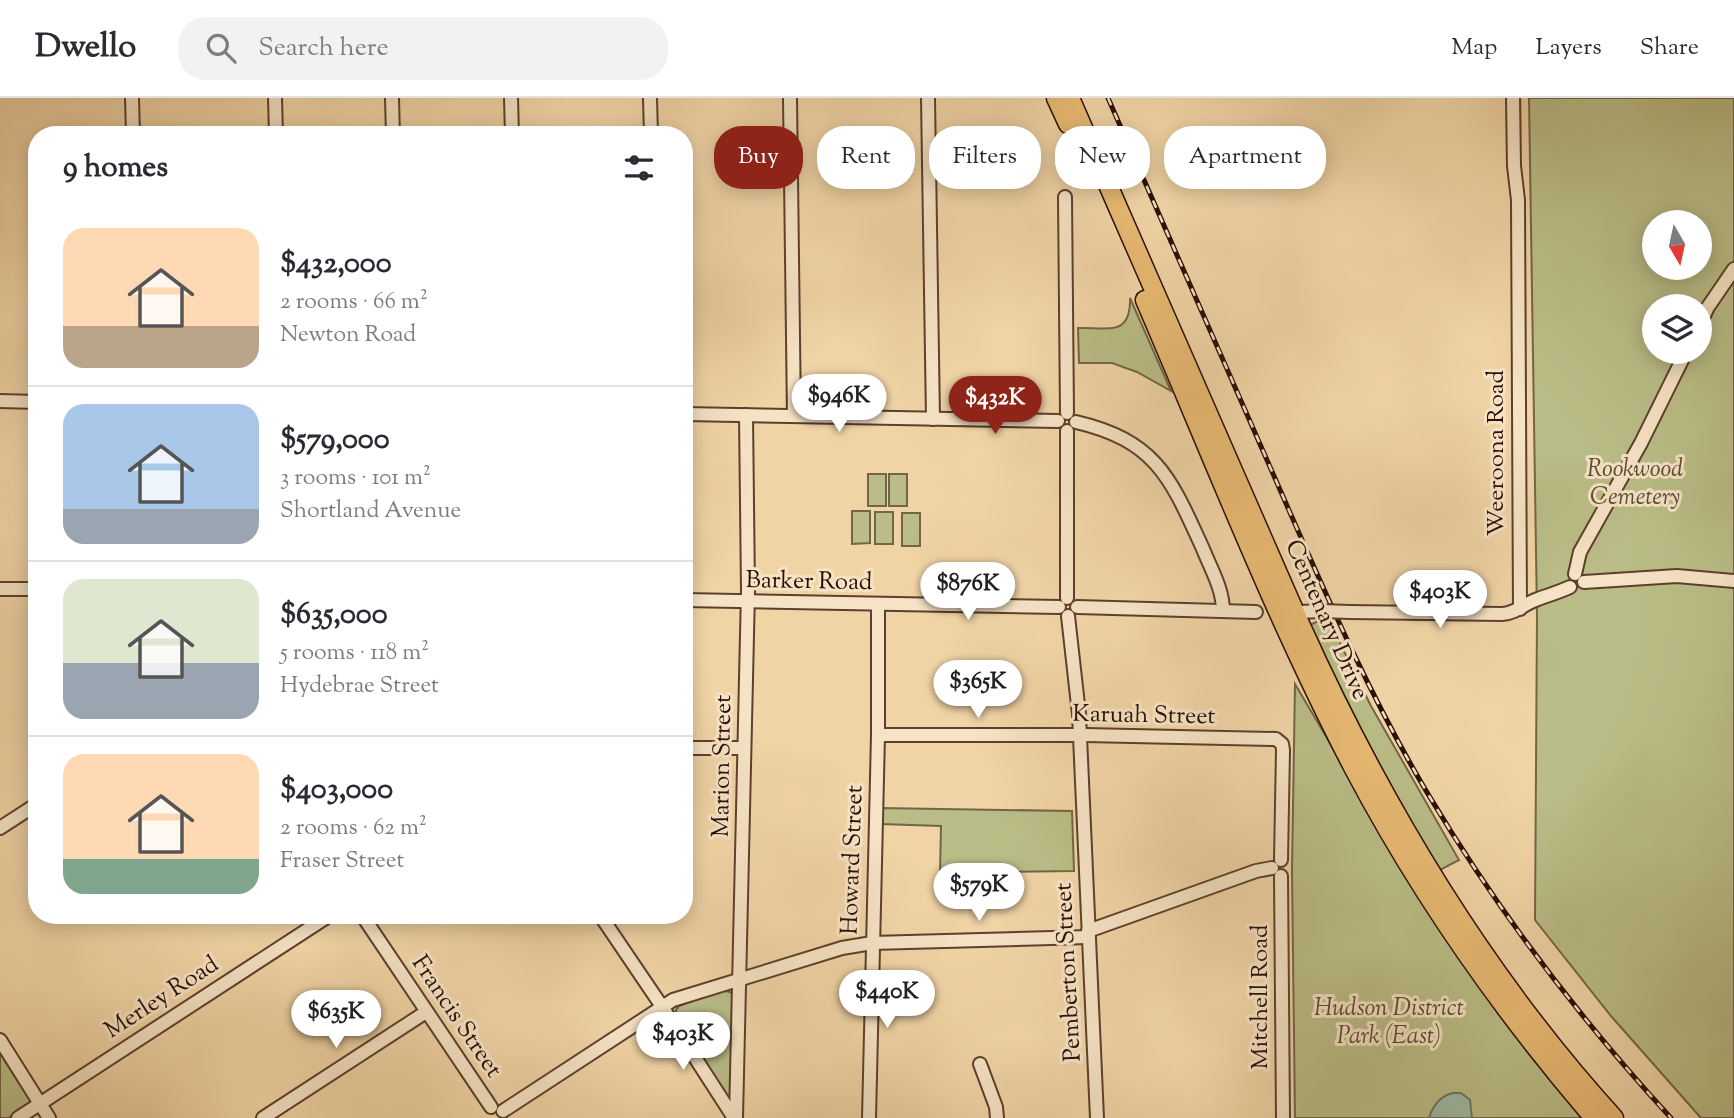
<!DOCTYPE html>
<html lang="en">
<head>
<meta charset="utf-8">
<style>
  body { margin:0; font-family:"Sorts Mill Goudy",serif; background:#f2f2f3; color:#2b2b33; height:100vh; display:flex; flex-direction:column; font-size:26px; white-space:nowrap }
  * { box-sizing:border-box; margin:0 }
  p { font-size:23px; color:#7c7c81 }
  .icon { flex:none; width:38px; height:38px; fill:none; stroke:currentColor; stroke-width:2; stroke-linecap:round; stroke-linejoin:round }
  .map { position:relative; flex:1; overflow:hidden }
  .drawer { position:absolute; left:28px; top:28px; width:665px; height:798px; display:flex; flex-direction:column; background:#fff; border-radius:28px; box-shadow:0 4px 18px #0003 }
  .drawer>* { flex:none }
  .guide { position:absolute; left:714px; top:28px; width:665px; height:63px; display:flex; gap:14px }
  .needle { width:46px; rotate:171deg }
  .buttons { position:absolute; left:1642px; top:112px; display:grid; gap:14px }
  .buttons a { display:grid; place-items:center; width:70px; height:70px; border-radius:50%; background:#fff; box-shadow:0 4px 18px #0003; font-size:35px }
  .price { position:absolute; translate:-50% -60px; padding:0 16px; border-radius:24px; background:#fff; color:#222; font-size:23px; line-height:46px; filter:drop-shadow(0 2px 4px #0008) }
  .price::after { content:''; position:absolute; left:50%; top:42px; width:21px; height:16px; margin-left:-10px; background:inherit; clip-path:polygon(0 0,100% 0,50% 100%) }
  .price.current { background:#8f2418; color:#fff }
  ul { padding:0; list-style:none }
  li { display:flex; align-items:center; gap:21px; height:175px; padding:0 35px }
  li+li { border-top:2px solid #e1e1e2 }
  li span { display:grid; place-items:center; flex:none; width:196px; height:140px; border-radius:21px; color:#555 }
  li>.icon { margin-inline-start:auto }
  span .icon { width:84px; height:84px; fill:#fffc; stroke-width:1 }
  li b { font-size:30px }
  h2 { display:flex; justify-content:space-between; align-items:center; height:84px; padding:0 35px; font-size:30px }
  .tag { padding:0 24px; border-radius:28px; background:#fff; box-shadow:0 4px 18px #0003; font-size:24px; line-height:63px }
  .tag.current { background:#8f2418; color:#fff }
  header { display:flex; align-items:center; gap:42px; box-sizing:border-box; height:98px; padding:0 35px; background:#fff; border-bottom:2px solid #e1e1e2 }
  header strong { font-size:33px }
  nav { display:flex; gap:38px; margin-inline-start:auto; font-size:24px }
  .search { width:490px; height:63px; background:#f2f2f3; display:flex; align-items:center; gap:18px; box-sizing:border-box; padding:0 24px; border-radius:28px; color:#7c7c81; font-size:26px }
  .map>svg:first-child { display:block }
  .green { fill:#babd87; stroke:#726646; stroke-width:2; fill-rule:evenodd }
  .water { fill:#9cb9a2; stroke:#6e7563; stroke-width:2 }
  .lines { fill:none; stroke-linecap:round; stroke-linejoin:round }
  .stream { stroke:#6e7563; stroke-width:2.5 }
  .minor-casing { stroke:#5c402c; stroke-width:16 }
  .highway-casing { stroke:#2a0e04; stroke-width:21 }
  .minor { stroke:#f6e3c5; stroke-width:12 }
  .highway { stroke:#e8ba73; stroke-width:18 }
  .rail-casing { stroke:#2a0e04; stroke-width:5 }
  .rail { stroke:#f6e3c5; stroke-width:2.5; stroke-dasharray:8; stroke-linecap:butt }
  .minor-bridge-casing { stroke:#5c402c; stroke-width:16; stroke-linecap:butt }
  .minor-bridge { stroke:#f6e3c5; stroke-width:12 }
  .labels { text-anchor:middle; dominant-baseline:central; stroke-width:6; stroke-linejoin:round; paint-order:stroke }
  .street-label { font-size:24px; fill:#2a0e04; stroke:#f6e3c5 }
  .park-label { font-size:24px; font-style:italic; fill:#5c4b32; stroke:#f6e3c5 }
</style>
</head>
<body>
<header>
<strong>Dwello</strong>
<div class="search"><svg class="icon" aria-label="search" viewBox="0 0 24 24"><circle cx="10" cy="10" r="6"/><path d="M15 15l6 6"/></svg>Search here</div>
<nav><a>Map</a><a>Layers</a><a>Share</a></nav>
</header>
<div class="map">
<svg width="1734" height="1020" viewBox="0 0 1734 1020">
  <rect width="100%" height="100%" fill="#f1d4a6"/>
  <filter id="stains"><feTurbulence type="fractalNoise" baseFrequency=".00286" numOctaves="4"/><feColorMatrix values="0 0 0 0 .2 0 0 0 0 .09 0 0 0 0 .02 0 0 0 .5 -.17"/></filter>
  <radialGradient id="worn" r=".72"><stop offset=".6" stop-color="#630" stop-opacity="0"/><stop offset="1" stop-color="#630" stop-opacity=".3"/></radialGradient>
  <g class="green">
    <path d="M1529 0H1734V1020H1701L1611 918 1535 822 1537 518ZM1654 124H1699V170H1654ZM1654 208H1699V254H1654Z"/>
    <path d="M1130 200 1171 293 1137 274 1112 265H1079L1078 230C1108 229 1131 239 1130 200Z"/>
    <rect x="868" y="376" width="18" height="32"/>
    <rect x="889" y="376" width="18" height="32"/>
    <polygon points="852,413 870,413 870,445 852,446"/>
    <rect x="875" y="414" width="18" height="32"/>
    <polygon points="920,415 920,448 902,448 902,415"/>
    <polygon points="1320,522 1329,523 1371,608 1459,762 1438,773 1361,640 1310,527"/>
    <polygon points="1295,586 1383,735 1584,1020 1295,1020 1292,772"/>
    <polygon points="880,710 1072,713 1074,773 940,775 941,728 880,726"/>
    <polygon points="721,892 730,894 734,898 731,1001 727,1000 675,921 676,912 679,908"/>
    <polygon points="0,954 32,1005 8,1020 0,1020"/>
  </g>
  <path class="water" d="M1453 995H1461L1470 1002 1472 1020H1429C1433 1007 1440 998 1453 995Z"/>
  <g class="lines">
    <polyline class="stream" points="1520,41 1520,0"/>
    <g class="minor-casing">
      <g id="minor">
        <polyline points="132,0 133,37"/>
        <polyline points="275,0 276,37"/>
        <polyline points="392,0 393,37"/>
        <polyline points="511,0 512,37"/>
        <polyline points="650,0 651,37"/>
        <polyline points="790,0 794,318"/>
        <polyline points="928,0 933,321"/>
        <polyline points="1513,0 1514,68 1518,102 1520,511"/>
        <polyline points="1065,99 1067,315"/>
        <polyline points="1699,228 1708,209 1734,171"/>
        <polyline points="0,303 37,304"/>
        <polyline points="684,316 1058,323"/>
        <path d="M1076 324C1157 343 1171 381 1203 451 1211 471 1223 491 1223 513"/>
        <polyline points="1067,333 1067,500"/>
        <polyline points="1575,476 1580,454 1641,345 1686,254"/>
        <polyline points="1584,484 1677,478 1734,483"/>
        <polyline points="0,491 37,491"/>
        <polyline points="684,502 1059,509"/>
        <polyline points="1077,509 1256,514"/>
        <path d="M1350 514 1502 516C1517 515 1525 505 1538 501 1549 497 1559 494 1570 489"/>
        <polyline points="1290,517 1300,514 1321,513"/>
        <polyline points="1068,518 1079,616 1097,1020"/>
        <polyline points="878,637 1085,637 1276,641 1282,646 1283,652 1281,762"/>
        <polyline points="684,650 744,650"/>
        <polyline points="0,730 37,706"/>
        <polyline points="1281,778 1283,1020"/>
        <polyline points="362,817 491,1009"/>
        <polyline points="600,817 665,913 734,1020"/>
        <polyline points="1088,833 1256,773 1272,770"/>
        <polyline points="0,942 49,1020"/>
        <polyline points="980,966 996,1009 997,1020"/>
        <polyline points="503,1013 673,902 842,850 872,845 1088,839"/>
        <polyline points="18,1020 330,817"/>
        <polyline points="263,1020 426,914"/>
        <polyline points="736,1020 748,493 746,317"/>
        <polyline points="869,1020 878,637 878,506"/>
      </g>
    </g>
    <g class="highway-casing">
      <g id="highway">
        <polyline points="1056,0 1068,26"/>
        <path d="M1070 0 1301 528C1381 705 1483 876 1614 1020"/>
        <path d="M1145 202C1213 360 1275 520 1354 671 1420 796 1503 914 1594 1020"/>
      </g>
    </g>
    <use href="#minor" class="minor"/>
    <use href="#highway" class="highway"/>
    <g class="rail-casing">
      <path id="rail" d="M1108 0C1163 126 1219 252 1274 378 1321 485 1367 594 1428 696 1498 813 1579 920 1671 1020"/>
    </g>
    <use href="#rail" class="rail"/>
    <g class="minor-bridge-casing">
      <polyline id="minor-bridge" points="1321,513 1350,514"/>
    </g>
    <use href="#minor-bridge" class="minor-bridge"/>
  </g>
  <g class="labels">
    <g class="street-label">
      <text transform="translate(1497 355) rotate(-90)">Weeroona Road</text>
      <text transform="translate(809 484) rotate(1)">Barker Road</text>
      <text transform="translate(1326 522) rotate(66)">Centenary Drive</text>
      <text transform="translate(1144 618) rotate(1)">Karuah Street</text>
      <text transform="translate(723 668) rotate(-89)">Marion Street</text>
      <text transform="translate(853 762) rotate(-88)">Howard Street</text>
      <text transform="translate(1069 874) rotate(-93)">Pemberton Street</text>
      <text transform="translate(1261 899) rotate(-90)">Mitchell Road</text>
      <text transform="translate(162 900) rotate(-33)">Merley Road</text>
      <text transform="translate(456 919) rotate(56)">Francis Street</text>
    </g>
    <g class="park-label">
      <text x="1635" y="372">Rookwood<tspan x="1635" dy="28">Cemetery</tspan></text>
      <text x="1389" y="911">Hudson District<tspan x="1389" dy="28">Park (East)</tspan></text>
    </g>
  </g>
  <rect width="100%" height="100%" filter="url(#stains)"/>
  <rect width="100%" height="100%" fill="url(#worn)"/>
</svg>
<div class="buttons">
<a><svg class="needle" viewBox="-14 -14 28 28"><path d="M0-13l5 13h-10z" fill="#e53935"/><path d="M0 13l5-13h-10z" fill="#7c7c81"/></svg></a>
<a><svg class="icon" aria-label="layers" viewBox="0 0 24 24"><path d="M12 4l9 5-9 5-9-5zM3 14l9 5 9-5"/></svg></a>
</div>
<b class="price" style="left:839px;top:336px">$946K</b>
<b class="price current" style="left:995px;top:338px">$432K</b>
<b class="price" style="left:968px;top:524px">$876K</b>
<b class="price" style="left:1440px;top:532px">$403K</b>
<b class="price" style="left:978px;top:622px">$365K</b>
<b class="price" style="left:979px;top:825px">$579K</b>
<b class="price" style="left:887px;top:932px">$440K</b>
<b class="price" style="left:336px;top:952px">$635K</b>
<b class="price" style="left:683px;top:974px">$403K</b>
<div class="guide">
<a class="tag current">Buy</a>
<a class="tag">Rent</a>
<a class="tag">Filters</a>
<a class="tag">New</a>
<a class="tag">Apartment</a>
</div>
<section class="drawer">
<h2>9 homes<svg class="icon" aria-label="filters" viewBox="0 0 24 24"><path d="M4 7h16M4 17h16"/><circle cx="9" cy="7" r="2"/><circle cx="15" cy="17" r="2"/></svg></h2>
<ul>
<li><span style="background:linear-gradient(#ffd9b3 70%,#b9a48a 0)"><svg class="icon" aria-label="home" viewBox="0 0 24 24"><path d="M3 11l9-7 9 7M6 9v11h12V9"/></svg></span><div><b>$432,000</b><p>2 rooms · 66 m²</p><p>Newton Road</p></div></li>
<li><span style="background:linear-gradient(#a9c7e8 75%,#9aa5b1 0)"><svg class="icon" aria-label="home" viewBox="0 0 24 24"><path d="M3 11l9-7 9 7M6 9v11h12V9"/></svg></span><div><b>$579,000</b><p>3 rooms · 101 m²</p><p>Shortland Avenue</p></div></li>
<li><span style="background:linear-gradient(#dfe7d0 60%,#9aa5b1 0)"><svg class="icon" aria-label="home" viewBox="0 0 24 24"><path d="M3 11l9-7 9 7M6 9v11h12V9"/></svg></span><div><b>$635,000</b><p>5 rooms · 118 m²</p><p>Hydebrae Street</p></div></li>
<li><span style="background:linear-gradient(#ffd9b3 75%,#7fa58c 0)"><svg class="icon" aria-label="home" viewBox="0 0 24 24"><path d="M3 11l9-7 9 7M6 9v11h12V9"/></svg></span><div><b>$403,000</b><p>2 rooms · 62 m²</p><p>Fraser Street</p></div></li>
</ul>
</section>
</div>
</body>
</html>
